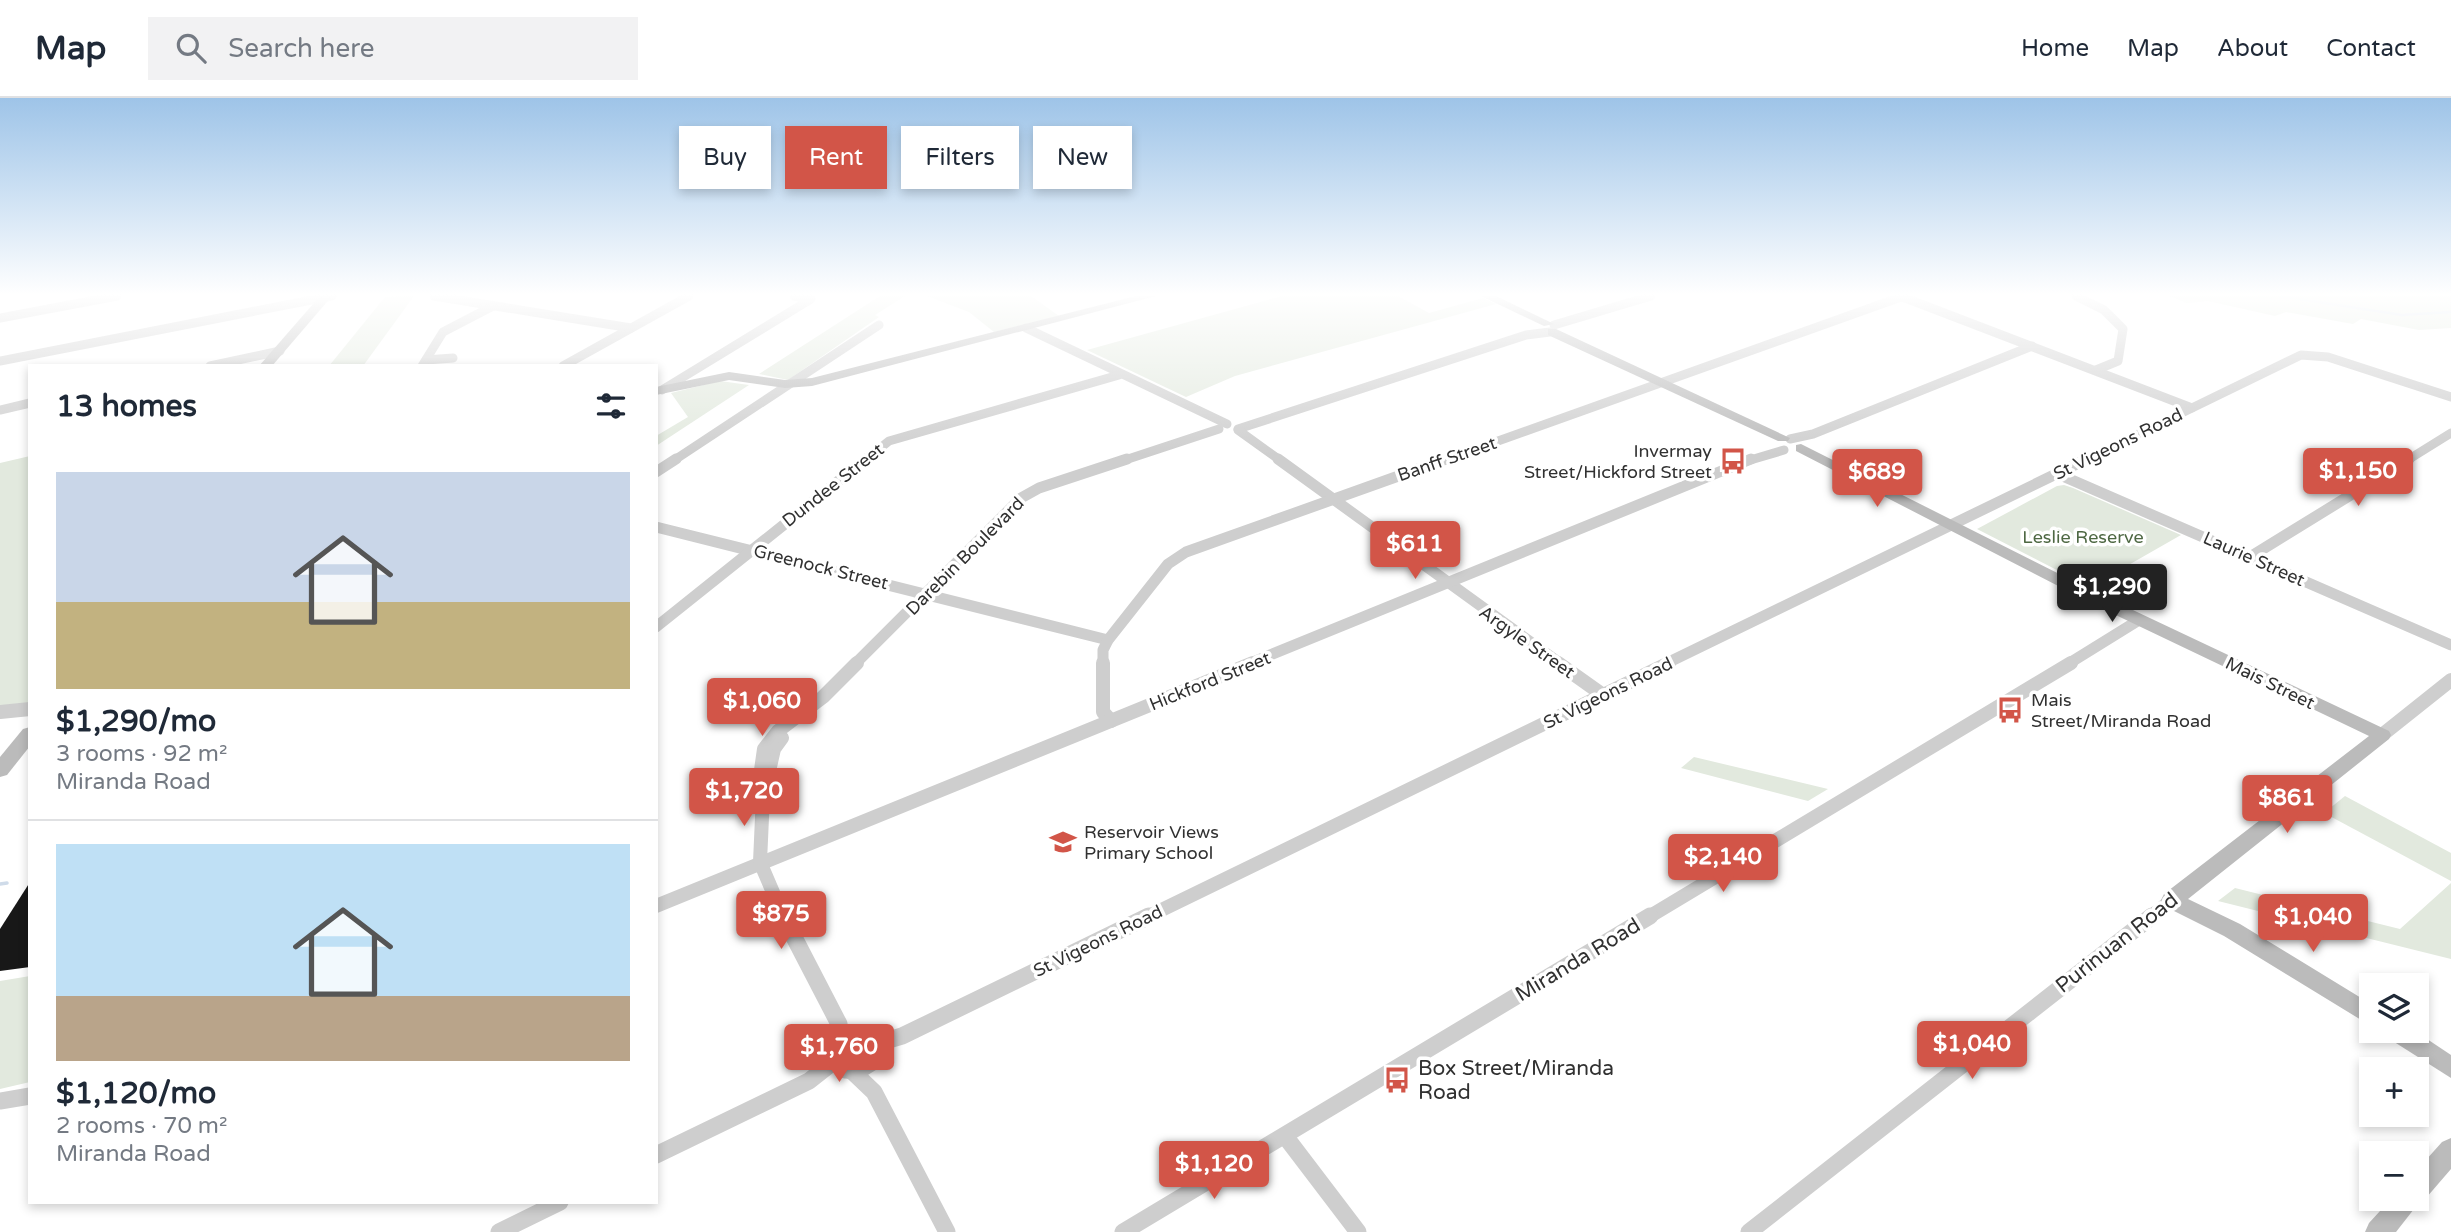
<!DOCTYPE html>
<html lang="en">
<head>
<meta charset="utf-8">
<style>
  body { margin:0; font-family:"Varela Round",sans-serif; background:#f2f2f3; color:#1f2937; height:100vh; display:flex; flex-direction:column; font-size:26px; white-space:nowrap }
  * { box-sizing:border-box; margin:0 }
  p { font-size:23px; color:#747a83 }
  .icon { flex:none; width:38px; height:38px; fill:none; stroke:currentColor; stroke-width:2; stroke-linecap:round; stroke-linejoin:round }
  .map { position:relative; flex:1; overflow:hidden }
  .drawer { position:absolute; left:28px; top:266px; width:630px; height:840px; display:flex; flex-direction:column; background:#fff; border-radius:0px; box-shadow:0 4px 10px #0003 }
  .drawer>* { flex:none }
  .hud { position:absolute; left:679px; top:28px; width:665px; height:63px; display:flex; gap:14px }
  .fabs { position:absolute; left:2359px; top:875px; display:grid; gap:14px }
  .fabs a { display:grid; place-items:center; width:70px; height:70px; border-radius:0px; background:#fff; box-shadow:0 4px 10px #0003; font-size:35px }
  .price { position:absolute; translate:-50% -60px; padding:0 16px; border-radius:7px; background:#d25548; color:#fff; font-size:23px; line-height:46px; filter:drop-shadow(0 2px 4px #0008) }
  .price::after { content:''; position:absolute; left:50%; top:42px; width:21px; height:16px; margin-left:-10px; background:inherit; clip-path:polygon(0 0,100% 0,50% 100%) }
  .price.selected { background:#222; color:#fff }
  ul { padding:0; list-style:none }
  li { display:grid; align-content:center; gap:14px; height:371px; padding:0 28px }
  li+li { border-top:2px solid #e0e1e3 }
  li span { display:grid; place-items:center; height:217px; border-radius:0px; color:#555 }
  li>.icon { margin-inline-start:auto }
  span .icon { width:126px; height:126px; fill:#fffc; stroke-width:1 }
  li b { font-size:30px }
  h2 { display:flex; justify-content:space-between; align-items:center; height:84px; padding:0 28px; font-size:30px }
  .pill { padding:0 24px; border-radius:0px; background:#fff; box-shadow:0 4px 10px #0003; font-size:24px; line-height:63px }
  .pill.selected { background:#d25548; color:#fff }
  header { display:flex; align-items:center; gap:42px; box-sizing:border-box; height:98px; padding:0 35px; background:#fff; border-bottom:2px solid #e0e1e3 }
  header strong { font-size:33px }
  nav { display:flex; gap:38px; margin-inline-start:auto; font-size:24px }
  .search { width:490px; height:63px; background:#f2f2f3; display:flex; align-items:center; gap:18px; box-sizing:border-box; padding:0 24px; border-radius:0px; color:#747a83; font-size:26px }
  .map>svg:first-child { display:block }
  .green { fill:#e2e9de }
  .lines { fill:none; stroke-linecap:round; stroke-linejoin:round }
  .stream-far1 { stroke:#cfdbe9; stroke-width:2.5 }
  .stream { stroke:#cfdbe9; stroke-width:3.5 }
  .building { fill:#181818 }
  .street-far3 { stroke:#cecece; stroke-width:9 }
  .street-far2 { stroke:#cecece; stroke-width:11 }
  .street-far1 { stroke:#cecece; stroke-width:14 }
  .street { stroke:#cecece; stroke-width:17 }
  .secondary { fill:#bbb; fill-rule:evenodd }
  .labels { text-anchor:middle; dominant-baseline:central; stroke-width:7; stroke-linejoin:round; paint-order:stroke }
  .street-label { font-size:18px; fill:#313131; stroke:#fff }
  .poi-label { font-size:18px; fill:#313131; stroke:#fff; text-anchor:start }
  .park-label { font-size:18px; fill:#4e6843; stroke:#fff }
  .near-street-label { font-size:21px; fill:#313131; stroke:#fff }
  .near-poi-label { font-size:21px; fill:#313131; stroke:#fff; text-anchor:start }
</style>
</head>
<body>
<header>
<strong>Map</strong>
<div class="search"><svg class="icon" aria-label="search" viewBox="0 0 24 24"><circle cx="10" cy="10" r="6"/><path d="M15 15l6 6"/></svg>Search here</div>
<nav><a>Home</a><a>Map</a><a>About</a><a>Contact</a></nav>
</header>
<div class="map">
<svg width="2451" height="1134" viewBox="0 0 2451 1134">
  <rect width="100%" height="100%" fill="#fff"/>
  <g class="green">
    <polygon points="414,198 363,268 329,268 385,199"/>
    <polygon points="880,198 905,198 875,217 879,219 788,282 759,276"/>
    <polygon points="927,198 1031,198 1059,218 994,234 969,214"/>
    <polygon points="1282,198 1398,198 1429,215 1483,200 1496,206 1235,278 1186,299 1087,252"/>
    <polygon points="2169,198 2451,198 2451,230 2419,232 2361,221 2353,226 2286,214 2275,218 2208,203 2187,205"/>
    <polygon points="720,283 749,287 656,348 656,338 688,319 671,295"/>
    <polygon points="30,358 30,607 0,609 0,365"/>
    <polygon points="2064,387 2073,390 2181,437 2090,489 1977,431 2057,388"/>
    <polygon points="1694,659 1828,691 1808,703 1681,670"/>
    <polygon points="2345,698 2451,755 2451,783 2324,715"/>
    <polygon points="2451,785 2451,861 2218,803 2235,790 2400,831"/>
    <polygon points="30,878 30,984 0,991 0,883"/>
  </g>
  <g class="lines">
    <polyline class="stream-far1" points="2279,198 2402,217 2451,214"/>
    <polyline class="stream" points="0,786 7,785"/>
  </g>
  <polygon class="building" points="30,784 30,869 0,873 0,831"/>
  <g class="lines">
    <g class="street-far3">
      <polyline points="434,198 631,230"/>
      <polyline points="1900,198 2192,310"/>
      <polyline points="2076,198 2104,212 2123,231 2118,263 2096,272"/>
      <polyline points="0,220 117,198"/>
      <polyline points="1554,227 1651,198"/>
      <polyline points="1026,230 1227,326"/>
      <polyline points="426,262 453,260"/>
      <polyline points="0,263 332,198"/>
      <polyline points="210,268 280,253"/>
      <polyline points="422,268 443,234 493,208"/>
      <polyline points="563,268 689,198"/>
      <polyline points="662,292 811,201 794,198"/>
      <polyline points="0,312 30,305"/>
      <polyline points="1238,331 1526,237 1550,234"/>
      <polyline points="1238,332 1281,363"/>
      <polyline points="1790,341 1813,336 2032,248"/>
      <polyline points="673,363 879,227"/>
      <polyline points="864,363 889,343 1119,277"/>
      <polyline points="1122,363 1219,331"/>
      <polyline points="1442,363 1901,199"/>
      <polyline points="1747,363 1784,352"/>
      <polyline points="2083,363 2301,257 2328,259 2451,299"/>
      <polyline points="2406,363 2451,335"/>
    </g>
    <g class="street-far2">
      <polyline points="1278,361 1561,566"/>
      <polyline points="656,374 676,361"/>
      <polyline points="2058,376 2451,547"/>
      <polyline points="656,429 1108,542"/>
      <polyline points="2250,459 2409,361"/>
      <polyline points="656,529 866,361"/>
      <polyline points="855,566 1021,400 1039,390 1127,361"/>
      <polyline points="1103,566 1103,552 1108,542 1168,466 1186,454 1446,361"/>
      <polyline points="1248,566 1751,361"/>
      <polyline points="1665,566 2087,361"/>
      <polyline points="2068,566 2139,522"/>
    </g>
    <g class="street-far1">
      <polyline points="1103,565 1103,614 1111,623"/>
      <polyline points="1558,565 1603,597"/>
      <polyline points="0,614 30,611"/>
      <polyline points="2382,637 2451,582"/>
      <polyline points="765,691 774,651 782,640"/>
      <polyline points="656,808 1253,565"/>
      <polyline points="784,820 760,764 763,697 760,679 764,651 778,633 823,599 857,565"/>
      <polyline points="1145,820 1669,565"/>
      <polyline points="1647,820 2071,565"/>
      <polyline points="2149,820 2172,802"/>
    </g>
    <g class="street">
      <polyline points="783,818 839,926 844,955"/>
      <polygon points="865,947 873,953 871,965 858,973 845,972 841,965 846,953"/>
      <polyline points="868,948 902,938 1149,818"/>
      <polyline points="853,974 874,994 947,1134"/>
      <polyline points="0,1003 30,998"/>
      <polyline points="1285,1038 1358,1134"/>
      <polyline points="656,1057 809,983 842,957"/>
      <polyline points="499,1134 560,1104"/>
      <polyline points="1123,1134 1650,818"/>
      <polyline points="1749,1134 2152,818"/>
    </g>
    <g class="secondary">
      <polygon points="320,198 332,198 272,268 259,268"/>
      <polygon points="1136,198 1156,198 812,288 785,290 729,282 656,297 656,289 729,274 785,282 812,280"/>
      <polygon points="1481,198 1496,198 1554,226 1544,228"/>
      <polygon points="1548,231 1556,231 1790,340 1788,343 1778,343 1548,237"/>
      <polygon points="1801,346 2099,496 2389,633 2391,637 2389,641 2188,801 2240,826 2371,906 2371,928 2224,838 2164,808 2161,802 2164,796 2369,638 2101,510 1796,353 1796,347"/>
      <polygon points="30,629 30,648 7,677 0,679 0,659 23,631"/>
      <polygon points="2384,933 2415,933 2451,957 2451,980 2388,940"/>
      <polygon points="2451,1040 2451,1071 2426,1100 2421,1102 2396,1134 2365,1134 2369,1125 2391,1101 2417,1101 2417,1072 2442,1044"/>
    </g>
  </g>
  <linearGradient id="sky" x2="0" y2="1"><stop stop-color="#9ec4e8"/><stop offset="0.55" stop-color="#fff"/><stop offset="1" stop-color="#fff" stop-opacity="0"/></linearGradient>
  <rect width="2451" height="357" fill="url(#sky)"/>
  <defs>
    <g id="bus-bare" transform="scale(2.1)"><path d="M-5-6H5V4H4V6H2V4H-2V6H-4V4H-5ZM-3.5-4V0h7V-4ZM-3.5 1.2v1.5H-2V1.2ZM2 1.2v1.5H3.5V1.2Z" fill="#d25548" stroke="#fff" stroke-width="2.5" paint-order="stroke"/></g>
    <g id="school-bare" transform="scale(2.1)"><path d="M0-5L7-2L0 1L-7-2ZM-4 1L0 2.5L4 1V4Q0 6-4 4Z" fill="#d25548" stroke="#fff" stroke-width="2.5" paint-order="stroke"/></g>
  </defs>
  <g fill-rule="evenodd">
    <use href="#bus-bare" x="1733" y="363"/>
    <use href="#bus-bare" x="2010" y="612"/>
    <use href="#school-bare" x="1063" y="744"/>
    <use href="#bus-bare" x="1397" y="982"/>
  </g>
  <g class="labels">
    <g class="street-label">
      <text transform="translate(2118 346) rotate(-26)">St Vigeons Road</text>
      <text transform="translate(1447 361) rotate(-19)">Banff Street</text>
      <text transform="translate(833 387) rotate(-38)">Dundee Street</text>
      <text transform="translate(965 458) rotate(-45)">Darebin Boulevard</text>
      <text transform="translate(2254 461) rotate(24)">Laurie Street</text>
      <text transform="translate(821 469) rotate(14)">Greenock Street</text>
      <text transform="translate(1527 544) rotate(35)">Argyle Street</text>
      <text transform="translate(1210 583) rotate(-22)">Hickford Street</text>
      <text transform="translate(2270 585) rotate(26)">Mais Street</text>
      <text transform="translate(1608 595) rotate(-26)">St Vigeons Road</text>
      <text transform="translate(1098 843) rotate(-26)">St Vigeons Road</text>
    </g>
    <g class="poi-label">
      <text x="1712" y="353" text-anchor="end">Invermay<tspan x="1712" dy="21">Street/Hickford Street</tspan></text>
      <text x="2031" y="602">Mais<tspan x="2031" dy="21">Street/Miranda Road</tspan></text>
      <text x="1084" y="734">Reservoir Views<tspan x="1084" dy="21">Primary School</tspan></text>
    </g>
    <g class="park-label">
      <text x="2083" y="439">Leslie Reserve</text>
    </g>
    <g class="near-street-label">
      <text transform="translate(2117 845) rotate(-38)">Purinuan Road</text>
      <text transform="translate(1578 862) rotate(-31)">Miranda Road</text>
    </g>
    <g class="near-poi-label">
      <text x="1418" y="970">Box Street/Miranda<tspan x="1418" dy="24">Road</tspan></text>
    </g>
  </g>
</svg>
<div class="fabs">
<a><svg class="icon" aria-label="layers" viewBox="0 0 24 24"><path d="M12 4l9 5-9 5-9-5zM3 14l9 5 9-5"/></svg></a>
<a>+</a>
<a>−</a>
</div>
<b class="price" style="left:2358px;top:410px">$1,150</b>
<b class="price" style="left:1877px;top:411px">$689</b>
<b class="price" style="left:1415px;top:483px">$611</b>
<b class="price selected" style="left:2112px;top:526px">$1,290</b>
<b class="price" style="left:762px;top:640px">$1,060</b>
<b class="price" style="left:744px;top:730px">$1,720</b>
<b class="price" style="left:2287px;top:737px">$861</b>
<b class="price" style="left:1723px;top:796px">$2,140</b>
<b class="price" style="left:781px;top:853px">$875</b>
<b class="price" style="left:2313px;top:856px">$1,040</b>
<b class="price" style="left:1972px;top:983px">$1,040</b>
<b class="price" style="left:839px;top:986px">$1,760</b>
<b class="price" style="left:1214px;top:1103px">$1,120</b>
<div class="hud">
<a class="pill">Buy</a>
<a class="pill selected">Rent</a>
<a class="pill">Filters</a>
<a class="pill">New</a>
</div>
<section class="drawer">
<h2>13 homes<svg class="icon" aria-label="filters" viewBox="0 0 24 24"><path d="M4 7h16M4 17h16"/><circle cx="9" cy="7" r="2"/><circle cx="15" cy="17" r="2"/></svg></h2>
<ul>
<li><span style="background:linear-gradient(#c9d6e8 60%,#c2b280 0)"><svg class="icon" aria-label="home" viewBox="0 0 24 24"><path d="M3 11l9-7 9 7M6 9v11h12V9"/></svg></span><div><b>$1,290/mo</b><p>3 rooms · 92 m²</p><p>Miranda Road</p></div></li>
<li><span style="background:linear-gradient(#bfe0f5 70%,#b9a48a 0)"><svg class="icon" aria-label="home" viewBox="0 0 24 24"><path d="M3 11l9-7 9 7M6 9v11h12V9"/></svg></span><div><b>$1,120/mo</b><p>2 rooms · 70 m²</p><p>Miranda Road</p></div></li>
</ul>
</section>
</div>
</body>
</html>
